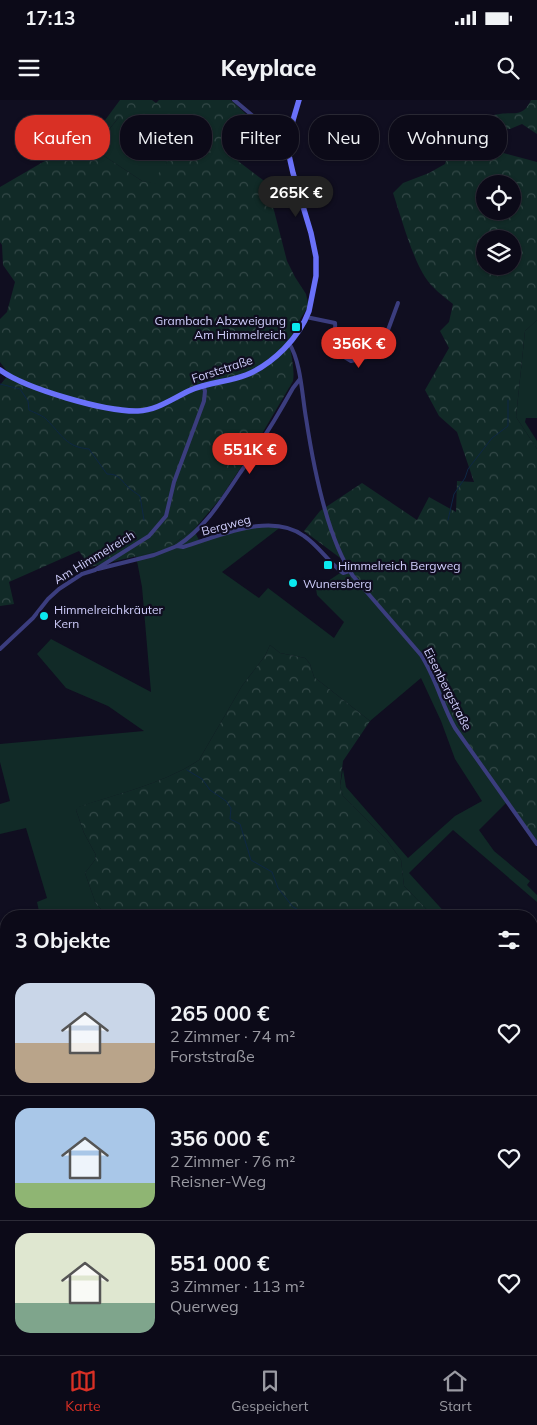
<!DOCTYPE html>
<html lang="de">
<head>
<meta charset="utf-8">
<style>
  body { margin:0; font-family:Mulish,sans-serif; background:#151321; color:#f1f3f6; height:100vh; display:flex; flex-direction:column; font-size:19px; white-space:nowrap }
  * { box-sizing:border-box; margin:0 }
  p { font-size:16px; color:#9a9aa2 }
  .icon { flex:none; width:28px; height:28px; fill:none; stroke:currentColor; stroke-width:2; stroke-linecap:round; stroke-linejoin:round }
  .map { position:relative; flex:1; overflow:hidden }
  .details { position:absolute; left:0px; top:810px; width:538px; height:445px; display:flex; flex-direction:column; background:#0c0a18; border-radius:20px 20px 0 0; box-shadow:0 1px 4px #0004,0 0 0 1px #2c2b37 }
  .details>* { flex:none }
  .hud { position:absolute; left:15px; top:15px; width:508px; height:45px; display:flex; gap:10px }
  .controls { position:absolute; left:476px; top:75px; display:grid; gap:10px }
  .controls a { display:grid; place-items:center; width:45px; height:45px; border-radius:50%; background:#0c0a18; box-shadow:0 1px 4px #0004,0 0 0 1px #2c2b37; font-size:25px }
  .price { position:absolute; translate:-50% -42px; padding:0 11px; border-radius:18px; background:#d93025; color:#fff; font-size:16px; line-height:32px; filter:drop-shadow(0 1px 2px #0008) }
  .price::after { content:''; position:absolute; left:50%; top:30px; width:15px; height:11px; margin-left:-8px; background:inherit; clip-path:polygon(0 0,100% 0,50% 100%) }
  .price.active { background:#222; color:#fff }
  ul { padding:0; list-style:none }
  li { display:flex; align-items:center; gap:15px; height:125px; padding:0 15px }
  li+li { border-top:1px solid #2c2b37 }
  li span { display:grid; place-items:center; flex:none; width:140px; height:100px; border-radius:15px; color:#555 }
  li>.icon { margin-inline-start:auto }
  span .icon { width:60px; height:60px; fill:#fffc; stroke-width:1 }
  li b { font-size:21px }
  h2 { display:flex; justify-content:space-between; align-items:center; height:60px; padding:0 15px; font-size:21px }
  .pill { padding:0 18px; border-radius:20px; background:#0c0a18; box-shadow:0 1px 4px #0004,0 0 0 1px #2c2b37; font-size:18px; line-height:45px }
  .pill.active { background:#d93025; color:#fff }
  .status { display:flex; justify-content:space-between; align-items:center; height:35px; padding:0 25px; background:#0c0a18; direction:ltr }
  .status svg { height:14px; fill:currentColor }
  header { display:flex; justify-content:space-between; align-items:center; height:65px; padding:0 15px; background:#0c0a18; font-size:22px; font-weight:800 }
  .tabs { display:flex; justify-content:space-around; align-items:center; height:70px; border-top:1px solid #2c2b37; background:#0c0a18; font-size:14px; color:#9a9aa2 }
  .tabs a { display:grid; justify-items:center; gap:2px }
  .tabs .active { color:#d93025 }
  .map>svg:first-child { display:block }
  .grass { fill:#112a27 }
  .forest { fill:url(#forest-crowns); fill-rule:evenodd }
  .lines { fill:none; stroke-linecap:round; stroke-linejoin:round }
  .stream { stroke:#0e2744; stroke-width:1 }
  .street { stroke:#3b3d7e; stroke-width:4 }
  .secondary { stroke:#6a71f9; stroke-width:5.5 }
  .poi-dot { fill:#0ae9ef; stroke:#100e20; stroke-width:2 }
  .labels { text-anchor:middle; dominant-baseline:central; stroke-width:4.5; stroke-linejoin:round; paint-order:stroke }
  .poi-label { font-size:12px; fill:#d1cffd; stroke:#100e20; text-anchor:start }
  .street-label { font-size:12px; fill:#d1cffd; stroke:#100e20 }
</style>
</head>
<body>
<div class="status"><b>17:13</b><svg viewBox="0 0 49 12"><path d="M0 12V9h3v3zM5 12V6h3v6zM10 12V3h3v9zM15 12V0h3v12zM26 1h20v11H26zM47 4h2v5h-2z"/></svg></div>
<header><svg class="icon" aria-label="menu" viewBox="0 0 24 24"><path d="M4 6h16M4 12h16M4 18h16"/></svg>Keyplace<svg class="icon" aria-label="search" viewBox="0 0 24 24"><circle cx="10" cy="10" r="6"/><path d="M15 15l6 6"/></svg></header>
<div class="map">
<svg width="537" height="1255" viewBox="0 0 537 1255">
  <defs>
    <pattern id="forest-crowns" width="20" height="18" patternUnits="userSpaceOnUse" patternTransform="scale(1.25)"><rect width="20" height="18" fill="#112a27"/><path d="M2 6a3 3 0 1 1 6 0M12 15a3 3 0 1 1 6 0" fill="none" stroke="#334847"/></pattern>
  </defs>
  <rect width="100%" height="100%" fill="#100e20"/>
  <g class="grass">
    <polygon points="120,16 145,35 154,48 165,55 167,63 160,85 142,81 101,54 98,43"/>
    <polygon points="537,220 537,318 526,318 525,322 537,341 537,349 516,317 525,231"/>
    <path d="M197 426 196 434 199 440 231 428 282 426 222 472 259 498 268 488 334 538 344 522 317 495 316 489 349 467 427 561 434 575 508 701 479 730 494 751 530 781 527 785 537 795V802L453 730 409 773 448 816H433L404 786 401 760 386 739 343 696 340 686 343 669 346 687 408 758 455 716 482 701 455 659 441 621 421 578 370 621 314 577 310 564 305 558 280 553 270 545 265 556 242 586 199 660C165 683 117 694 79 707L76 710 84 733 96 755 95 760 85 773 96 804 108 816H40L37 802 47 798 26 728 0 734V704L10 701 0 662V644L144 631 108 606 66 588 37 554 51 539 151 592 142 487 136 456 167 449Z"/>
    <polygon points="537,898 537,959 531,939 531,901"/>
  </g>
  <g class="forest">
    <path d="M120 0H152L156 3 159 0H231L263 30 238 61 267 83 287 161 295 177 306 194 308 203 307 208C301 219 290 232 290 245 291 257 295 269 293 281L253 349 220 399 197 426 167 449 90 467 79 451 9 482 14 504 0 506V285L9 274 0 262V219L7 212 15 182 3 165 2 145 0 142V87L43 62 89 42ZM119 17V25L132 33 144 35 139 43 147 50 154 49 165 55 167 63 157 75 160 84 142 81 101 54 98 43Z"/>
    <path d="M531 0H537V34L522 24 510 29 493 28 480 33 479 40H472L469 44 537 62V220L525 231 516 317 537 349V741L456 627C444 603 437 576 422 554L354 475 347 463 304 431 320 411 362 383 417 420 429 397 456 412 457 381 474 382 457 332 439 316 425 290 449 248 440 231 449 222 453 204C443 196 432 188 425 177 412 157 401 117 393 93L403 83 429 73 445 64 451 43 468 37 473 24C482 19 490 15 500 14 516 12 523 17 531 0ZM485 84H512V111H485ZM485 139H512V166H485Z"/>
    <path d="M270 545 280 553 305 558 310 564 314 577 370 621 343 661 340 686 343 696 386 739 401 760 404 786 433 816H108L96 804 85 773 95 760 96 755 84 733 76 710 78 707C117 694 165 683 199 660L242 586 265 556Z"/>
    <polygon points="0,856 6,857 6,1249 126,1249 127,1255 0,1255"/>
    <polygon points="531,939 537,959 537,1034 532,1038 537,1040 537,1216 531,1210"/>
    <path d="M247 1249H397L394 1255H276L272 1252C262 1255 252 1255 242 1253Z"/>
  </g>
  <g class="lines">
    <g class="stream">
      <path d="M0 284 20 289 28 301 29 310C35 313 44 316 47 320 62 335 66 347 89 349L107 374C119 374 120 379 127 386 131 390 136 393 140 396L144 420"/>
      <polyline points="448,420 454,394 465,378 468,369 492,338 508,326 508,300"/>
      <polyline points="187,670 202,679 210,690 226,701 231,708 230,719 240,724 251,760 272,772 278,788 293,807 310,816"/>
      <polyline points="531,1143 537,1147"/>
    </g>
    <g class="street">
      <polyline points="234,0 253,16 288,51"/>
      <path d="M306 217 335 223C337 232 328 240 331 249L351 261 371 256 378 252 381 249 398 203"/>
      <path d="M289 243C301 262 302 295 306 318 313 364 327 438 353 476L421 555C436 578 442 605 455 628L537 744"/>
      <path d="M177 446C205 428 222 400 240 373 259 346 277 317 293 288L300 279"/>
      <path d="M98 469 154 455 177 446 183 447C218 437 270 411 304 436 319 446 328 462 343 473L349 471"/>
      <polyline points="0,549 33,518 48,499 59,489 82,474 95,470 149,436 166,416 174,382 204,301 205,291 203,285"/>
      <polyline points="0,878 6,889"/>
      <polyline points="531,907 537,903"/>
      <polyline points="531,960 537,988"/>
      <polyline points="130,1249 131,1255"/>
      <polyline points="177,1249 178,1255"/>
    </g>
    <path class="secondary" d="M0 270C26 289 106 312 138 311 158 310 173 298 191 290 209 282 228 282 246 275 273 264 299 238 309 211L316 176V157L311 133 293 73 288 51 291 27 299 0"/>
  </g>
  <g class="poi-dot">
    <rect x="291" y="222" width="10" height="10" rx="2.5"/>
    <rect x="323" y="460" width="10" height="10" rx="2.5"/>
    <circle cx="293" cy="483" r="5"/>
    <circle cx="44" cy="516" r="5"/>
  </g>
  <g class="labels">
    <g class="poi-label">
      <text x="286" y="220" text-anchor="end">Grambach Abzweigung<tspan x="286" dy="14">Am Himmelreich</tspan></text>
      <text x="338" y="465">Himmelreich Bergweg</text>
      <text x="303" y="483">Wunersberg</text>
      <text x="54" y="509">Himmelreichkräuter<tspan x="54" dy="14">Kern</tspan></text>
    </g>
    <g class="street-label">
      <text transform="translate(222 269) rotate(-18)">Forststraße</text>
      <text transform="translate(226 425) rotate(-15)">Bergweg</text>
      <text transform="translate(94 457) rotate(-31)">Am Himmelreich</text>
      <text transform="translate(448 589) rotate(63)">Eisenbergstraße</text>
    </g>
  </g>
</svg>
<div class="controls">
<a><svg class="icon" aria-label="locate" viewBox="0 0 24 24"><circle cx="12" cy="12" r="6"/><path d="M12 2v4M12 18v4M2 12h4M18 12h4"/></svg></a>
<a><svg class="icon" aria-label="layers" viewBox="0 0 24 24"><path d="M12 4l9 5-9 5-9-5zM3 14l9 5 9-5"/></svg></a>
</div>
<b class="price active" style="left:296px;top:118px">265K €</b>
<b class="price" style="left:359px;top:269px">356K €</b>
<b class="price" style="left:250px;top:375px">551K €</b>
<div class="hud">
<a class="pill active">Kaufen</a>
<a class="pill">Mieten</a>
<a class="pill">Filter</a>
<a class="pill">Neu</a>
<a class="pill">Wohnung</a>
</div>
<section class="details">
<h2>3 Objekte<svg class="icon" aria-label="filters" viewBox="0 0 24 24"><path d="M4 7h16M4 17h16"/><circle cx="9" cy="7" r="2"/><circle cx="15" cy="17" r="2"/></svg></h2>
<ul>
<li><span style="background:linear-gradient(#c9d6e8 60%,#b9a48a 0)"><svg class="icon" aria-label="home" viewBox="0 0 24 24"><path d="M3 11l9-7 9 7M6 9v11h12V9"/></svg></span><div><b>265 000 €</b><p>2 Zimmer · 74 m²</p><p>Forststraße</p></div><svg class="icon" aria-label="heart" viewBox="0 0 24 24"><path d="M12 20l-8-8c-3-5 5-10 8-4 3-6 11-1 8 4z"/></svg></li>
<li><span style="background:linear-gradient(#a9c7e8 75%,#8fb573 0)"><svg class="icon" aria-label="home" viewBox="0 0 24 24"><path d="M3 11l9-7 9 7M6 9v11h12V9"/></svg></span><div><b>356 000 €</b><p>2 Zimmer · 76 m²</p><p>Reisner-Weg</p></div><svg class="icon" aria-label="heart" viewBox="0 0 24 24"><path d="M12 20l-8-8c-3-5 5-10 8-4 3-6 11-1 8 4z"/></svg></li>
<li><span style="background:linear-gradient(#dfe7d0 70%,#7fa58c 0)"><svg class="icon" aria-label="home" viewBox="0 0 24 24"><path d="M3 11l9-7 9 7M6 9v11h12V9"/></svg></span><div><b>551 000 €</b><p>3 Zimmer · 113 m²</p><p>Querweg</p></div><svg class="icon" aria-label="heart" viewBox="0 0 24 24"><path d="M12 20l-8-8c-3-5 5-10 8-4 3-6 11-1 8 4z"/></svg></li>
</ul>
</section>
</div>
<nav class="tabs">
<a class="active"><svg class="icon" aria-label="map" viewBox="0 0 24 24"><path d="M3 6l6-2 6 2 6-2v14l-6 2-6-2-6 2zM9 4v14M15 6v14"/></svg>Karte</a>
<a><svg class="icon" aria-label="saved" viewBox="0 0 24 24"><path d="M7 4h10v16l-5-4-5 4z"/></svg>Gespeichert</a>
<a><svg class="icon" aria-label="home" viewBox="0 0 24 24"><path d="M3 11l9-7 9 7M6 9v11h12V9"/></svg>Start</a>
</nav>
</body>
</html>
